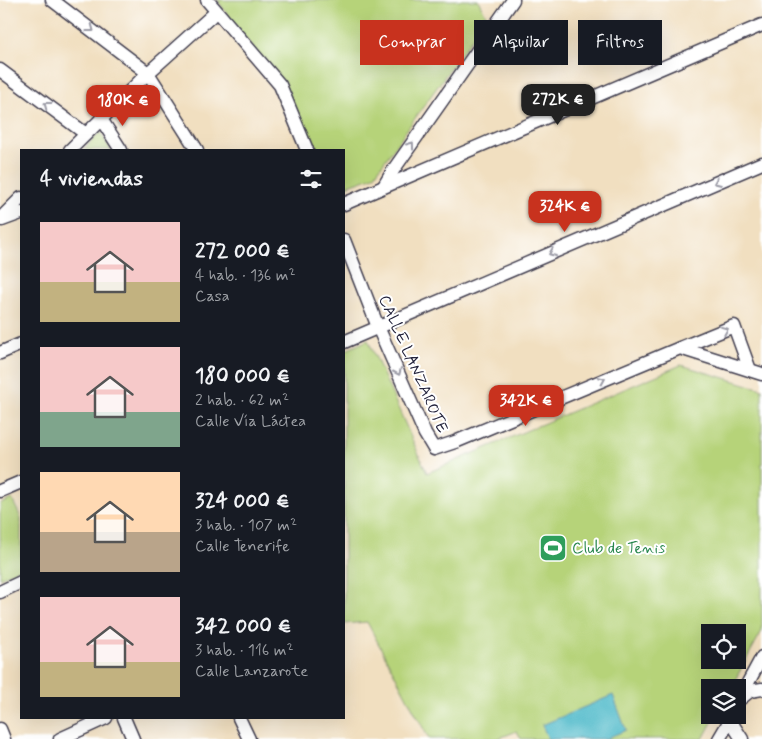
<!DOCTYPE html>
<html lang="es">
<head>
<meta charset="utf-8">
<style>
  body { margin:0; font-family:Mynerve,sans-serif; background:#20242c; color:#f1f3f6; height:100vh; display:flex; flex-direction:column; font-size:19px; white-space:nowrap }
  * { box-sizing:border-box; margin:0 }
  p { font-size:16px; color:#9ea1a6 }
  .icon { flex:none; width:28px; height:28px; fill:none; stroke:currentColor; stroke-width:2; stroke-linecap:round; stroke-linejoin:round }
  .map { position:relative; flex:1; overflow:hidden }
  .panel { position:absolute; left:20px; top:149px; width:325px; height:570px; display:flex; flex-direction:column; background:#171b24; border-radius:0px; box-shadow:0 5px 20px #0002 }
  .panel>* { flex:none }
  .guide { position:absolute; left:360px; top:20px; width:326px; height:45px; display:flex; gap:10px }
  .controls { position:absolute; left:701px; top:624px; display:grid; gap:10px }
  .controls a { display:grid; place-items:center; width:45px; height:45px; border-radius:0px; background:#171b24; box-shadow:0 5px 20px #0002; font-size:25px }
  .price { position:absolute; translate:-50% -42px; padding:0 11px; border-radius:10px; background:#c8321e; color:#fff; font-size:16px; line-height:32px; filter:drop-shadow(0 1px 2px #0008) }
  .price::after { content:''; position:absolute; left:50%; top:30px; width:15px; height:11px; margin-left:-8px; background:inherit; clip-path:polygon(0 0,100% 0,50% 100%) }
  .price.selected { background:#222; color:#fff }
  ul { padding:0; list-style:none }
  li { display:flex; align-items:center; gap:15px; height:125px; padding:0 20px }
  li span { display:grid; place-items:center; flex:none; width:140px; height:100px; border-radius:0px; color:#555 }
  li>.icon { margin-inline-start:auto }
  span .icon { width:60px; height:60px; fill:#fffc; stroke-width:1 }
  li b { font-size:21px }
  h2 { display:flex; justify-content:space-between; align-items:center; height:60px; padding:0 20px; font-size:21px }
  .pill { padding:0 18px; border-radius:0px; background:#171b24; box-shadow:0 5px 20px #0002; font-size:18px; line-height:45px }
  .pill.selected { background:#c8321e; color:#fff }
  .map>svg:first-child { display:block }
  .green { fill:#b6d379; stroke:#6c7a5a; fill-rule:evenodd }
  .water { fill:#4db9c9; stroke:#386e82 }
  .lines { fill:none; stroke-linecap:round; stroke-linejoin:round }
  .street-casing { stroke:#413e4f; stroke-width:15 }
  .street { stroke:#fff; stroke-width:12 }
  .oneway { stroke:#9c9ca7 }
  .labels { text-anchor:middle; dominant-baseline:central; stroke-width:4; stroke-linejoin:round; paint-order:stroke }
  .street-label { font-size:16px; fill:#22223b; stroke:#fff }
  .leisure-label { font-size:16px; fill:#27864d; stroke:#fff; text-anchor:start }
</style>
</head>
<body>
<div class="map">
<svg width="762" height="739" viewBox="0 0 762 739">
  <rect width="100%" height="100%" fill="#fff"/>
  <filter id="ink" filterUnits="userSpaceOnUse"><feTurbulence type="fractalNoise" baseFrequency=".02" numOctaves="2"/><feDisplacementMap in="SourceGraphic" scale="10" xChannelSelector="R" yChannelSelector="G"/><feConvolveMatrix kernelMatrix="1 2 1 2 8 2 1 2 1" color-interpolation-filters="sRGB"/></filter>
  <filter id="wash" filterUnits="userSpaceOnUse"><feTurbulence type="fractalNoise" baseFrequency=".0096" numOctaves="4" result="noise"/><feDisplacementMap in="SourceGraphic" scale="20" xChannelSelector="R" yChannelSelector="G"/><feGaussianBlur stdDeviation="1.12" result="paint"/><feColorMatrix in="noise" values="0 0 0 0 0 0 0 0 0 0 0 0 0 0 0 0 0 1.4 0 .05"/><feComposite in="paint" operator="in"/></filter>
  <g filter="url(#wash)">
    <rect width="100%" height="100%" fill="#f1dfc0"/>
    <g class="green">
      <polygon points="217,0 478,0 487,17 374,176 344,187 344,150 313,150 280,85"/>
      <polygon points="100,132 111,150 83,150"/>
      <path d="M368 340 427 473 681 365 762 389V631L731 687 710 688V715H716L703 739H521L517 731 497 739H429L367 622 344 624V351ZM710 632H738V660H710Z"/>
      <polygon points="12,499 21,518 21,568 0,578 0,504"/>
    </g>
    <polygon class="water" points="613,695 626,730 605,739 548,739 542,725"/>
  </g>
  <g filter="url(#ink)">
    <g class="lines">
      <g class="street-casing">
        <g id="street">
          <polyline points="52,0 148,73 197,150"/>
          <polyline points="207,0 280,85 307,150"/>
          <polyline points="0,70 86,134"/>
          <polyline points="101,119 121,150"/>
          <polyline points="70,150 148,73 216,12"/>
          <polyline points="384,186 394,169 513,0"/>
          <polyline points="344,204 762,25"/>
          <polyline points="0,219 21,198"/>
          <polyline points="2,220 21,213"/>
          <polyline points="344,240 378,327 425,434 434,449 455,442 680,348 762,374"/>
          <polyline points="344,342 762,163"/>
          <polyline points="680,348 734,326 750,370"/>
          <polyline points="0,353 21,344"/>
          <polyline points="0,491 21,482"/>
          <polyline points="0,592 21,582"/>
          <polyline points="740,699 750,691 762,689"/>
          <polyline points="738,701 762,657"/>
          <polyline points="733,715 733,725 742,739"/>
          <polyline points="124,718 133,739"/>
          <polyline points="239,718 249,739"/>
          <polyline points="0,729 4,739"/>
          <polyline points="60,739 106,718"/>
          <polyline points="719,739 732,717"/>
        </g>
      </g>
      <use href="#street" class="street"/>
    </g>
    <defs><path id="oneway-chevron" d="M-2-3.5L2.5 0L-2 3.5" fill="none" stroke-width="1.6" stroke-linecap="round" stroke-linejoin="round" transform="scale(1.25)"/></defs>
    <g class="oneway">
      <use href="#oneway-chevron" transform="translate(91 29) rotate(37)"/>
      <use href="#oneway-chevron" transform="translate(47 105) rotate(-143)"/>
      <use href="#oneway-chevron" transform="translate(411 145) rotate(-54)"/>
      <use href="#oneway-chevron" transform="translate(717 182) rotate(157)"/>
      <use href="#oneway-chevron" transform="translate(552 253) rotate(157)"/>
      <use href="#oneway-chevron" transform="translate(725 330) rotate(-22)"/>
      <use href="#oneway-chevron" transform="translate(398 372) rotate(66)"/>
      <use href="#oneway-chevron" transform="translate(602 380) rotate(-23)"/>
    </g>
  </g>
  <defs>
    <g id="stadium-square" transform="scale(1.4375)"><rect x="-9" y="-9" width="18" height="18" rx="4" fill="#2e9e5b" stroke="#fff"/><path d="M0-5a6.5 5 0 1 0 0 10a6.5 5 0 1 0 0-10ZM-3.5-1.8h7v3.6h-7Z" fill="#fff"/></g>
  </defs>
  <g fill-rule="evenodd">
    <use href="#stadium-square" x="553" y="548"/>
  </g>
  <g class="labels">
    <g class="street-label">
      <text transform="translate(413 364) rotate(66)">CALLE LANZAROTE</text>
    </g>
    <g class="leisure-label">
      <text x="572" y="548">Club de Tenis</text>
    </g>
  </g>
</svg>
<div class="controls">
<a><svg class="icon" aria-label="locate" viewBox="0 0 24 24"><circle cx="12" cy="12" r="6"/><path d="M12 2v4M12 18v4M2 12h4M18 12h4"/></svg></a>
<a><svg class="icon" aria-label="layers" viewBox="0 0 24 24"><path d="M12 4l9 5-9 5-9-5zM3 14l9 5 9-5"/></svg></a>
</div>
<b class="price selected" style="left:558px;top:126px">272K €</b>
<b class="price" style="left:123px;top:127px">180K €</b>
<b class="price" style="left:565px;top:233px">324K €</b>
<b class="price" style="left:526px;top:427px">342K €</b>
<div class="guide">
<a class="pill selected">Comprar</a>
<a class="pill">Alquilar</a>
<a class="pill">Filtros</a>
</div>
<section class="panel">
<h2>4 viviendas<svg class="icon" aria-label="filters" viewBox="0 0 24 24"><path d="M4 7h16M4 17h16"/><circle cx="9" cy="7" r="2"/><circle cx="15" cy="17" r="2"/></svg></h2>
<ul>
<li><span style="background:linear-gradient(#f6c9c9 60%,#c2b280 0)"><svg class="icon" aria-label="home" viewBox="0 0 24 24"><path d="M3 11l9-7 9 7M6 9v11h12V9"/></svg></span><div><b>272 000 €</b><p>4 hab. · 136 m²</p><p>Casa</p></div></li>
<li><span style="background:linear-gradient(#f6c9c9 65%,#7fa58c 0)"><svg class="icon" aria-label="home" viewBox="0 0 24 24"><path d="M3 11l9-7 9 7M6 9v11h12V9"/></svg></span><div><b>180 000 €</b><p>2 hab. · 62 m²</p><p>Calle Vía Láctea</p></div></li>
<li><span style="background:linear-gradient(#ffd9b3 60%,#b9a48a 0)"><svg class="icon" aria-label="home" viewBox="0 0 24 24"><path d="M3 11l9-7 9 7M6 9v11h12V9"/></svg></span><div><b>324 000 €</b><p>3 hab. · 107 m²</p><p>Calle Tenerife</p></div></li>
<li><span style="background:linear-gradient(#f6c9c9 65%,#c2b280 0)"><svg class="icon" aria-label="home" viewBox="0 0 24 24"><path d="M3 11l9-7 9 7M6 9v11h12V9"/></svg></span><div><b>342 000 €</b><p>3 hab. · 116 m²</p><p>Calle Lanzarote</p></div></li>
</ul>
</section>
</div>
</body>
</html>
